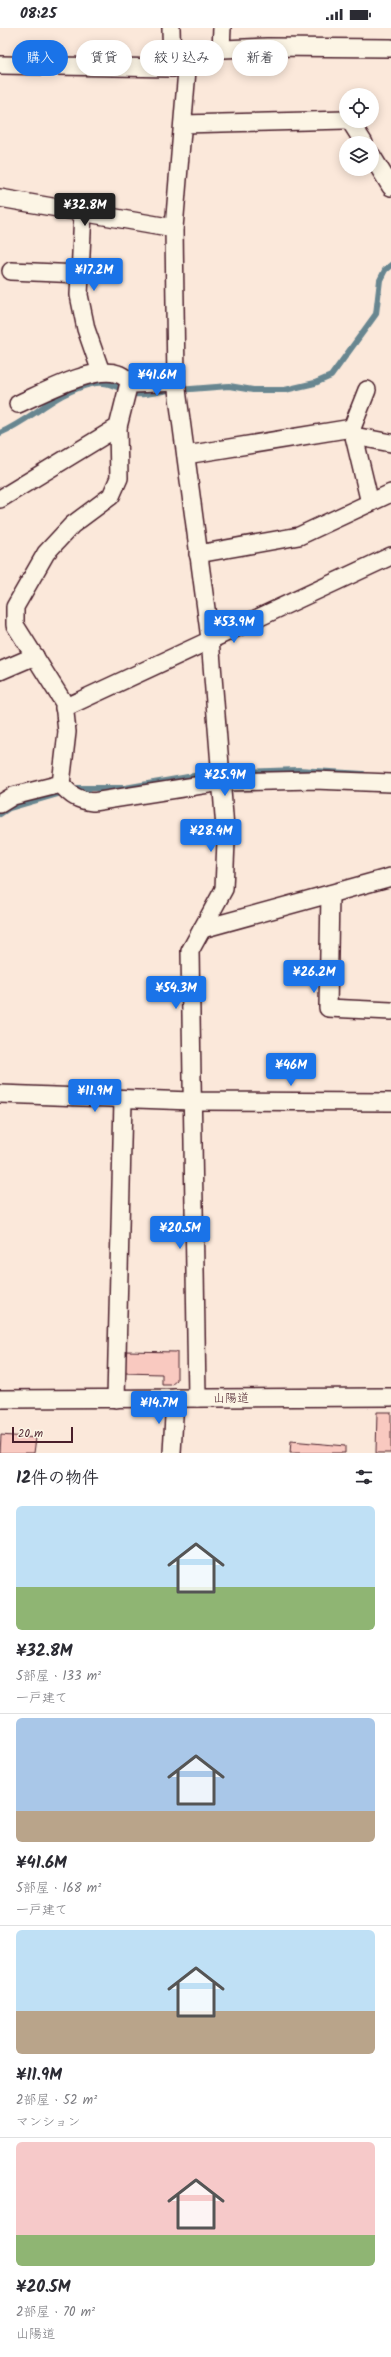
<!DOCTYPE html>
<html lang="ja">
<head>
<meta charset="utf-8">
<style>
  body { margin:0; font-family:Kalam,"Klee One",sans-serif; background:#f2f2f3; color:#2b2b33; height:100vh; display:flex; flex-direction:column; font-size:15px; white-space:nowrap }
  * { box-sizing:border-box; margin:0 }
  p { font-size:13px; color:#7c7c81 }
  .icon { flex:none; width:22px; height:22px; fill:none; stroke:currentColor; stroke-width:2; stroke-linecap:round; stroke-linejoin:round }
  .map { position:relative; height:1425px; overflow:hidden }
  .details { display:flex; flex-direction:column; background:#fff; flex:1 }
  .details>* { flex:none }
  .banner { position:absolute; left:12px; top:12px; width:367px; height:36px; display:flex; gap:8px }
  .buttons { position:absolute; left:339px; top:60px; display:grid; gap:8px }
  .buttons a { display:grid; place-items:center; width:40px; height:40px; border-radius:50%; background:#fff; box-shadow:0 2px 10px #0003; font-size:20px }
  .scale { position:absolute; left:12px; bottom:10px; width:61px; box-sizing:border-box; padding-left:4px; border:2px solid #4a1f2b; border-top:0; font-size:11px; line-height:14px; white-space:nowrap; color:#4a1f2b; -webkit-text-stroke:3px #fcf5e5; paint-order:stroke }
  .price { position:absolute; translate:-50% -34px; padding:0 9px; border-radius:4px; background:#1a73e8; color:#fff; font-size:13px; line-height:26px; filter:drop-shadow(0 1px 2px #0008) }
  .price::after { content:''; position:absolute; left:50%; top:24px; width:12px; height:9px; margin-left:-6px; background:inherit; clip-path:polygon(0 0,100% 0,50% 100%) }
  .price.current { background:#222; color:#fff }
  ul { padding:0; list-style:none }
  li { display:grid; align-content:center; gap:8px; height:212px; padding:0 16px }
  li+li { border-top:1px solid #e1e1e2 }
  li span { display:grid; place-items:center; height:124px; border-radius:6px; color:#555 }
  li>.icon { margin-inline-start:auto }
  span .icon { width:72px; height:72px; fill:#fffc; stroke-width:1 }
  li b { font-size:17px }
  h2 { display:flex; justify-content:space-between; align-items:center; height:48px; padding:0 16px; font-size:17px }
  .pill { padding:0 14px; border-radius:18px; background:#fff; box-shadow:0 2px 10px #0003; font-size:14px; line-height:36px }
  .pill.current { background:#1a73e8; color:#fff }
  .status { display:flex; justify-content:space-between; align-items:center; height:28px; padding:0 20px; background:#fff; direction:ltr }
  .status svg { height:11px; fill:currentColor }
  .map>svg:first-child { display:block }
  .lines { fill:none; stroke-linecap:round; stroke-linejoin:round }
  .stream { stroke:#678690; stroke-width:6 }
  .building { fill:#f9c9c0; stroke:#4a1f2b }
  .minor-casing { stroke:#4a1f2b; stroke-width:20 }
  .minor { stroke:#fcf5e5; stroke-width:17 }
  .labels { text-anchor:middle; dominant-baseline:central; stroke-width:3; stroke-linejoin:round; paint-order:stroke }
  .street-label { font-size:12px; fill:#4a1f2b; stroke:#fcf5e5 }
</style>
</head>
<body>
<div class="status"><b>08:25</b><svg viewBox="0 0 49 12"><path d="M0 12V9h3v3zM5 12V6h3v6zM10 12V3h3v9zM15 12V0h3v12zM26 1h20v11H26zM47 4h2v5h-2z"/></svg></div>
<div class="map">
<svg width="391" height="1425" viewBox="0 0 391 1425">
  <rect width="100%" height="100%" fill="#fbe8da"/>
  <filter id="ink" filterUnits="userSpaceOnUse"><feTurbulence type="fractalNoise" baseFrequency=".025" numOctaves="2"/><feDisplacementMap in="SourceGraphic" scale="8" xChannelSelector="R" yChannelSelector="G"/><feConvolveMatrix kernelMatrix="1 2 1 2 8 2 1 2 1" color-interpolation-filters="sRGB"/></filter>
  <g filter="url(#ink)">
    <g class="lines">
      <g class="stream">
        <polyline points="178,362 229,358 253,362 285,362 315,355 331,348 376,286 380,252 385,242 391,237"/>
        <path d="M0 405C32 391 56 364 91 356 110 351 119 362 135 366 144 368 159 363 169 362"/>
        <polyline points="0,786 9,780 78,760 125,760 211,745 298,742 363,746"/>
      </g>
    </g>
    <g class="building">
      <polygon points="125,1323 177,1324 177,1352 171,1357 162,1357 162,1346 124,1345"/>
      <polygon points="377,1384 391,1384 391,1425 376,1425"/>
      <polygon points="1,1407 36,1410 34,1425 0,1425"/>
      <polygon points="291,1413 345,1418 345,1425 290,1425"/>
    </g>
    <g class="lines">
      <g class="minor-casing">
        <g id="minor">
          <polyline points="171,0 172,40"/>
          <polyline points="221,21 222,0"/>
          <polyline points="188,30 174,200 176,354 210,611 226,813 224,861 190,923 197,1370"/>
          <polyline points="0,37 172,40 203,22 267,19 391,20"/>
          <polyline points="350,93 364,115"/>
          <polyline points="183,96 346,92"/>
          <polyline points="372,128 391,159"/>
          <polyline points="0,170 174,200"/>
          <polyline points="83,184 79,267 86,301 101,344"/>
          <polyline points="11,243 80,246"/>
          <path d="M18 376C41 366 94 337 118 346 123 347 129 353 133 356"/>
          <polyline points="352,400 367,362"/>
          <polyline points="354,408 391,415"/>
          <polyline points="186,427 352,400 370,475"/>
          <polyline points="0,471 118,399 128,359 133,356 176,354"/>
          <polyline points="198,526 299,508 391,465"/>
          <polyline points="0,643 35,628"/>
          <polyline points="64,680 391,528"/>
          <path d="M61 756C71 768 78 772 93 774L221 754 314 752 391 755"/>
          <polyline points="0,776 13,768 61,756 67,704 64,675 15,597 15,579 46,525 72,497 111,468 119,450 118,399"/>
          <polyline points="330,866 328,980 391,983"/>
          <polyline points="202,901 391,849"/>
          <polyline points="0,1066 191,1073 391,1074"/>
          <polyline points="0,1371 391,1369"/>
          <polyline points="116,1371 123,1072"/>
          <polyline points="172,1425 175,1370"/>
        </g>
      </g>
      <use href="#minor" class="minor"/>
    </g>
  </g>
  <g class="labels">
    <g class="street-label">
      <text x="231" y="1370">山陽道</text>
    </g>
  </g>
</svg>
<div class="buttons">
<a><svg class="icon" aria-label="locate" viewBox="0 0 24 24"><circle cx="12" cy="12" r="6"/><path d="M12 2v4M12 18v4M2 12h4M18 12h4"/></svg></a>
<a><svg class="icon" aria-label="layers" viewBox="0 0 24 24"><path d="M12 4l9 5-9 5-9-5zM3 14l9 5 9-5"/></svg></a>
</div>
<div class="scale">20 m</div>
<b class="price current" style="left:85px;top:199px">¥32.8M</b>
<b class="price" style="left:94px;top:264px">¥17.2M</b>
<b class="price" style="left:157px;top:369px">¥41.6M</b>
<b class="price" style="left:234px;top:616px">¥53.9M</b>
<b class="price" style="left:225px;top:769px">¥25.9M</b>
<b class="price" style="left:211px;top:825px">¥28.4M</b>
<b class="price" style="left:314px;top:966px">¥26.2M</b>
<b class="price" style="left:176px;top:982px">¥54.3M</b>
<b class="price" style="left:291px;top:1059px">¥46M</b>
<b class="price" style="left:95px;top:1085px">¥11.9M</b>
<b class="price" style="left:180px;top:1222px">¥20.5M</b>
<b class="price" style="left:159px;top:1397px">¥14.7M</b>
<div class="banner">
<a class="pill current">購入</a>
<a class="pill">賃貸</a>
<a class="pill">絞り込み</a>
<a class="pill">新着</a>
</div>
</div>
<section class="details">
<h2>12件の物件<svg class="icon" aria-label="filters" viewBox="0 0 24 24"><path d="M4 7h16M4 17h16"/><circle cx="9" cy="7" r="2"/><circle cx="15" cy="17" r="2"/></svg></h2>
<ul>
<li><span style="background:linear-gradient(#bfe0f5 65%,#8fb573 0)"><svg class="icon" aria-label="home" viewBox="0 0 24 24"><path d="M3 11l9-7 9 7M6 9v11h12V9"/></svg></span><div><b>¥32.8M</b><p>5部屋 · 133 m²</p><p>一戸建て</p></div></li>
<li><span style="background:linear-gradient(#a9c7e8 75%,#b9a48a 0)"><svg class="icon" aria-label="home" viewBox="0 0 24 24"><path d="M3 11l9-7 9 7M6 9v11h12V9"/></svg></span><div><b>¥41.6M</b><p>5部屋 · 168 m²</p><p>一戸建て</p></div></li>
<li><span style="background:linear-gradient(#bfe0f5 65%,#b9a48a 0)"><svg class="icon" aria-label="home" viewBox="0 0 24 24"><path d="M3 11l9-7 9 7M6 9v11h12V9"/></svg></span><div><b>¥11.9M</b><p>2部屋 · 52 m²</p><p>マンション</p></div></li>
<li><span style="background:linear-gradient(#f6c9c9 75%,#8fb573 0)"><svg class="icon" aria-label="home" viewBox="0 0 24 24"><path d="M3 11l9-7 9 7M6 9v11h12V9"/></svg></span><div><b>¥20.5M</b><p>2部屋 · 70 m²</p><p>山陽道</p></div></li>
</ul>
</section>
</body>
</html>
